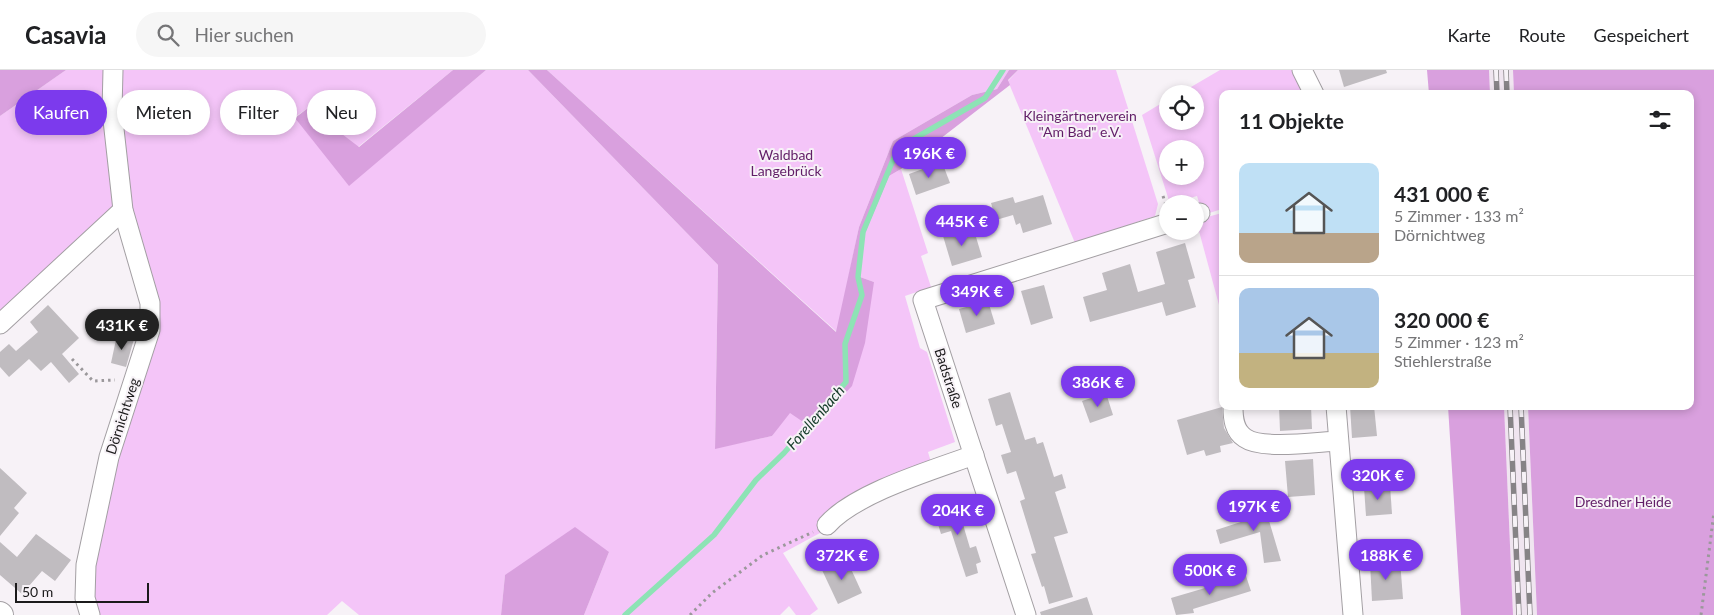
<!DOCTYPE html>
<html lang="de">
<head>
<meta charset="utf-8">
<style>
  body { margin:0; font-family:Lato,sans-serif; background:#f6f6f6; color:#202124; height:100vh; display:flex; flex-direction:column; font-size:19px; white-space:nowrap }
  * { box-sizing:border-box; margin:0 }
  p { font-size:16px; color:#757577 }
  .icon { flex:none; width:28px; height:28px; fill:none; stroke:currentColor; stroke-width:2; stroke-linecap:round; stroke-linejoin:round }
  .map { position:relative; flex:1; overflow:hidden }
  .details { position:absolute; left:1219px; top:20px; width:475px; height:320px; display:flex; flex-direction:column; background:#fff; border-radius:10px; box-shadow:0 2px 8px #0003 }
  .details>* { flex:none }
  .banner { position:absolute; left:15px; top:20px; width:475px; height:45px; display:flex; gap:10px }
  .fabs { position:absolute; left:1159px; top:15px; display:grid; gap:10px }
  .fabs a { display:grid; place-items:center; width:45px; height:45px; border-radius:50%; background:#fff; box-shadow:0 2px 8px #0003; font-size:25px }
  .scale { position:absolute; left:15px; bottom:12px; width:134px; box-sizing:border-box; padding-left:5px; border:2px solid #1b1a1b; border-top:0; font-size:14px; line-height:18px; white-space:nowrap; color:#1b1a1b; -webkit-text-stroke:4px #f7f2f7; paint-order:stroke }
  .price { position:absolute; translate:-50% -42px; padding:0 11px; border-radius:18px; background:#7c3aed; color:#fff; font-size:16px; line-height:32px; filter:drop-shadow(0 1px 2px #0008) }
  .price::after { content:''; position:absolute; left:50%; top:30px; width:15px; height:11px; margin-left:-8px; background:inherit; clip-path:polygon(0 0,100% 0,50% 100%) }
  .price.active { background:#222; color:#fff }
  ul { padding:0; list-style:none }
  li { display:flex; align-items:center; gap:15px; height:125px; padding:0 20px }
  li+li { border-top:1px solid #e0e0e0 }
  li span { display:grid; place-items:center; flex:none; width:140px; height:100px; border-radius:10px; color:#555 }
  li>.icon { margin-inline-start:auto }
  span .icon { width:60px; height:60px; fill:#fffc; stroke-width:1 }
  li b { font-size:21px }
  h2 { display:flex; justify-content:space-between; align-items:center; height:60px; padding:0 20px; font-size:21px }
  .chip { padding:0 18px; border-radius:22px; background:#fff; box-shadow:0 2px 8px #0003; font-size:18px; line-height:45px }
  .chip.active { background:#7c3aed; color:#fff }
  header { display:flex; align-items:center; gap:30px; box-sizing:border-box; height:70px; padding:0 25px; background:#fff; border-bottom:1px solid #e0e0e0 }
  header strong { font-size:24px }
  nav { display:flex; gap:28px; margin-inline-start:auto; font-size:18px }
  .search { width:350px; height:45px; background:#f6f6f6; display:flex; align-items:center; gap:12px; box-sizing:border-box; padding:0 18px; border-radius:28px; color:#757577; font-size:19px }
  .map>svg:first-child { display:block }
  .built { fill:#f0e5f0 }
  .green { fill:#f4c5f8; fill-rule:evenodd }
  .forest { fill:#d9a0de }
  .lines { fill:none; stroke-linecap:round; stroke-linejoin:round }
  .stream { stroke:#8de3b5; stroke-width:5.5 }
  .building { fill:#c0bcc0 }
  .minor-casing { stroke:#a39fa3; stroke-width:21 }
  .major-casing { stroke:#a39fa3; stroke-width:26 }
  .path { stroke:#9b989b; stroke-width:3; stroke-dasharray:2.5 4; stroke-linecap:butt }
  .minor { stroke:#fff; stroke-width:19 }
  .major { stroke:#fff; stroke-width:24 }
  .rail-casing { stroke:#868386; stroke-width:5.5 }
  .rail { stroke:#f7f2f7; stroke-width:4; stroke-dasharray:11; stroke-linecap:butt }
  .labels { text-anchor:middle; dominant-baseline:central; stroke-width:4; stroke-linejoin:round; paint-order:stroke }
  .park-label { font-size:14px; fill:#611d67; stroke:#f7f2f7 }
  .street-label { font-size:14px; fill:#1b1a1b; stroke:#f7f2f7 }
  .water-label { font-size:15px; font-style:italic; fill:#153b29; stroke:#f7f2f7 }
</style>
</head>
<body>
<header>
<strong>Casavia</strong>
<div class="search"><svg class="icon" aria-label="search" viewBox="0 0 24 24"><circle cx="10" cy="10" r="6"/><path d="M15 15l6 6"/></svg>Hier suchen</div>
<nav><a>Karte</a><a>Route</a><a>Gespeichert</a></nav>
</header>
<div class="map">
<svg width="1714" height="545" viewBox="0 0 1714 545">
  <rect width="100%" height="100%" fill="#f7f2f7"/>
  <g class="built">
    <polygon points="1489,0 1513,0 1514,24 1490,24"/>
    <polygon points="1504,336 1528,336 1537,545 1513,545"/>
  </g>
  <g class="green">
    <polygon points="66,0 104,0 114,118 112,142 0,244 0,46"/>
    <polygon points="122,0 453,0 358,77 308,38 295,47 349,115 486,0 528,0 718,195 715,378 772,366 874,212 860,207 864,163 889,106 901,99 928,183 921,186 931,217 905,226 920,278 927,282 955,372 928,382 931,392 823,448 820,463 783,483 818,539 810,545 796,545 789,536 780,545 584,545 609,482 505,505 501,545 359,545 342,531 327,545 97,545 91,499 120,361 152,280 127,128 119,38 120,9"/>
    <polygon points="547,0 1009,0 997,19 972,25 893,71 859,157 837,262"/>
    <polygon points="1018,0 1116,0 1158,134 1155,146 1075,173 1008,11"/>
    <path d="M1220 0H1297L1307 24H1222V139L1203 145 1197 126 1170 134 1142 45 1167 30 1168 51H1195V24H1179ZM1168 79H1195V106H1168Z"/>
    <polygon points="1222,143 1222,246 1196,150"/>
  </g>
  <g class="forest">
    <polygon points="0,0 66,0 0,46"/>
    <polygon points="453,0 486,0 349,116 295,48 308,38 359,77"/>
    <polygon points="528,0 547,0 836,262 859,157 893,71 972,25 997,19 1009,0 1018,0 1008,10 1010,15 901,99 889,106 865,163 860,207 874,212 865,273 852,316 812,358 790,343 772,366 715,379 718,195"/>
    <polygon points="1427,0 1489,0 1490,24 1429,24"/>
    <polygon points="1513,0 1714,0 1714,545 1537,545 1528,336 1690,336 1690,24 1514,24"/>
    <polygon points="1448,336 1504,336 1513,545 1461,545"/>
    <polygon points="575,457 609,482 584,545 501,545 505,505"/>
  </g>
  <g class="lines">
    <polyline class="stream" points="625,545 714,465 756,410 784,383 846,312 845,274 862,225 858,207 863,162 898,78 985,28 1003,0"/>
  </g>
  <g class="building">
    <polygon points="1339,0 1386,0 1387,3 1344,17"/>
    <polygon points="942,92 950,113 916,125 909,104"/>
    <polygon points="1043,125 1052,154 1023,163 1020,153 1016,155 1013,145 996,150 991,133 1013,127 1015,133"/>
    <polygon points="973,157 982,187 952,196 943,166"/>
    <polygon points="1185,173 1195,208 1188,210 1196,237 1166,246 1162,232 1090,252 1083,227 1107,220 1102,203 1130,194 1138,222 1165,214 1156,182"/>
    <polygon points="1044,215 1053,248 1031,255 1021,221"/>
    <polygon points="988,231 995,254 966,263 959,239"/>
    <polygon points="48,235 79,268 62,284 79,304 69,313 51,292 41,301 29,289 9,307 0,297 0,282 9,274 16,281 38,262 30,252"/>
    <polygon points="117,265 134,269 126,297 111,293"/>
    <polygon points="1010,322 1025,370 1035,367 1037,374 1043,372 1054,407 1062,404 1066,418 1055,422 1068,463 1054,467 1073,527 1049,534 1044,516 1042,517 1031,484 1036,483 1020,431 1025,429 1016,401 1007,404 1001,385 1011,382 1002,354 996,356 988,329"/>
    <polygon points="1106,323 1113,345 1090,353 1082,331"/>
    <polygon points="1279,336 1311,336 1312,359 1280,361"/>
    <polygon points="1350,336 1374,336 1377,366 1352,368"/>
    <polygon points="1222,337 1224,358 1233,373 1220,376 1221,382 1206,386 1204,380 1187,385 1177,350"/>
    <polygon points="1313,389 1315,425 1288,427 1285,391"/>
    <polygon points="0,398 27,423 14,438 19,443 0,466"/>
    <polygon points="1390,415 1392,444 1366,446 1364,417"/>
    <polygon points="956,431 970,478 976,476 981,492 976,494 978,503 966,507 951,461 941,464 933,438"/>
    <polygon points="1264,434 1281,491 1264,493 1260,462 1220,474 1216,460 1247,450 1245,441"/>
    <polygon points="36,464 71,490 55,511 42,501 22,524 0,505 0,472 17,487"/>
    <polygon points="846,488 862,523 838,534 822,500"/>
    <polygon points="1400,490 1403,529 1372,531 1370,492"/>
    <polygon points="1246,506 1251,521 1193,539 1194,543 1176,545 1171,528"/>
    <polygon points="1087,527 1093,545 1041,545 1040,542"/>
  </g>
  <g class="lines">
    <g class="minor-casing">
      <g id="minor">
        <polyline points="1302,0 1314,24"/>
        <polyline points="1195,144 1200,143"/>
        <polyline points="0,254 123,140"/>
        <polyline points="1336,336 1353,545"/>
        <path d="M1233 337C1233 348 1234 361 1245 368 1262 380 1316 372 1338 371"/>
        <path d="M827 455C855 423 933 400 974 385"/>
        <polyline points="90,545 85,528 86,495 109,387 150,260 150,233 123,140 112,41 113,0"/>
        <polyline points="1026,545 923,230 1168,153"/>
      </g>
    </g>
    <g class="major-casing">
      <polyline id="major" points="0,544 1,545"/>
    </g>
    <g class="path">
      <polyline points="1163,126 1166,135"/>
      <polyline points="72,289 93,311 115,310"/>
      <polyline points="690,545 712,523 763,485 813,462"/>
      <polyline points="1701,545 1714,442"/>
    </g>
    <use href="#minor" class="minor"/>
    <use href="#major" class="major"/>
    <g class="rail-casing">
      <g id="rail">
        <polyline points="1496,0 1497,24"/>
        <polyline points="1506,0 1507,24"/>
        <polyline points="1510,336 1519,545"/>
        <polyline points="1521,336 1530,545"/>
      </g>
    </g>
    <use href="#rail" class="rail"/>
  </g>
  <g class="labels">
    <g class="park-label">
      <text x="1080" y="45">Kleingärtnerverein<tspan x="1080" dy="16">"Am Bad" e.V.</tspan></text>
      <text x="786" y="84">Waldbad<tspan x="786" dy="16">Langebrück</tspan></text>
      <text x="1623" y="431">Dresdner Heide</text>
    </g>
    <g class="street-label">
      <text transform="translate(949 308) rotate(72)">Badstraße</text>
      <text transform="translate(122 346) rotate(-72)">Dörnichtweg</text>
    </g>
    <g class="water-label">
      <text transform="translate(815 347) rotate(-49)">Forellenbach</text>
    </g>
  </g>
</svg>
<div class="fabs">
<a><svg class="icon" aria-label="locate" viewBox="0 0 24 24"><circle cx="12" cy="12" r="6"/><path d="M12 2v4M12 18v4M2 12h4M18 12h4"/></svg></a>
<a>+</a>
<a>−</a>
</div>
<div class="scale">50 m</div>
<b class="price" style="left:929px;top:109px">196K €</b>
<b class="price" style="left:962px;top:177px">445K €</b>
<b class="price" style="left:977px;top:247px">349K €</b>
<b class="price active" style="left:122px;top:281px">431K €</b>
<b class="price" style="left:1098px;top:338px">386K €</b>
<b class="price" style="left:1378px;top:431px">320K €</b>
<b class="price" style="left:1254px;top:462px">197K €</b>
<b class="price" style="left:958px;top:466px">204K €</b>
<b class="price" style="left:842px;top:511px">372K €</b>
<b class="price" style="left:1386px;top:511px">188K €</b>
<b class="price" style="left:1210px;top:526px">500K €</b>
<div class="banner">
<a class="chip active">Kaufen</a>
<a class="chip">Mieten</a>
<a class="chip">Filter</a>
<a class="chip">Neu</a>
</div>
<section class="details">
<h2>11 Objekte<svg class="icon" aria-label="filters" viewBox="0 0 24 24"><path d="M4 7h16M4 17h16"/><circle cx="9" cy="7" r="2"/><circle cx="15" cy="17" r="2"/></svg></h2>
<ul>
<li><span style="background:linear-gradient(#bfe0f5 70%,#b9a48a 0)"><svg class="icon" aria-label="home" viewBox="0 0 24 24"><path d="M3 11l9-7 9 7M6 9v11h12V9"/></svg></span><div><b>431 000 €</b><p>5 Zimmer · 133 m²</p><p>Dörnichtweg</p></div></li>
<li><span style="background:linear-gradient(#a9c7e8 65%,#c2b280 0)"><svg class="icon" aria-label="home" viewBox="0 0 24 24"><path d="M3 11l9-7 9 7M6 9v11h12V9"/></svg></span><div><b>320 000 €</b><p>5 Zimmer · 123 m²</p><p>Stiehlerstraße</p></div></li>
</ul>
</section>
</div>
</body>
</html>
